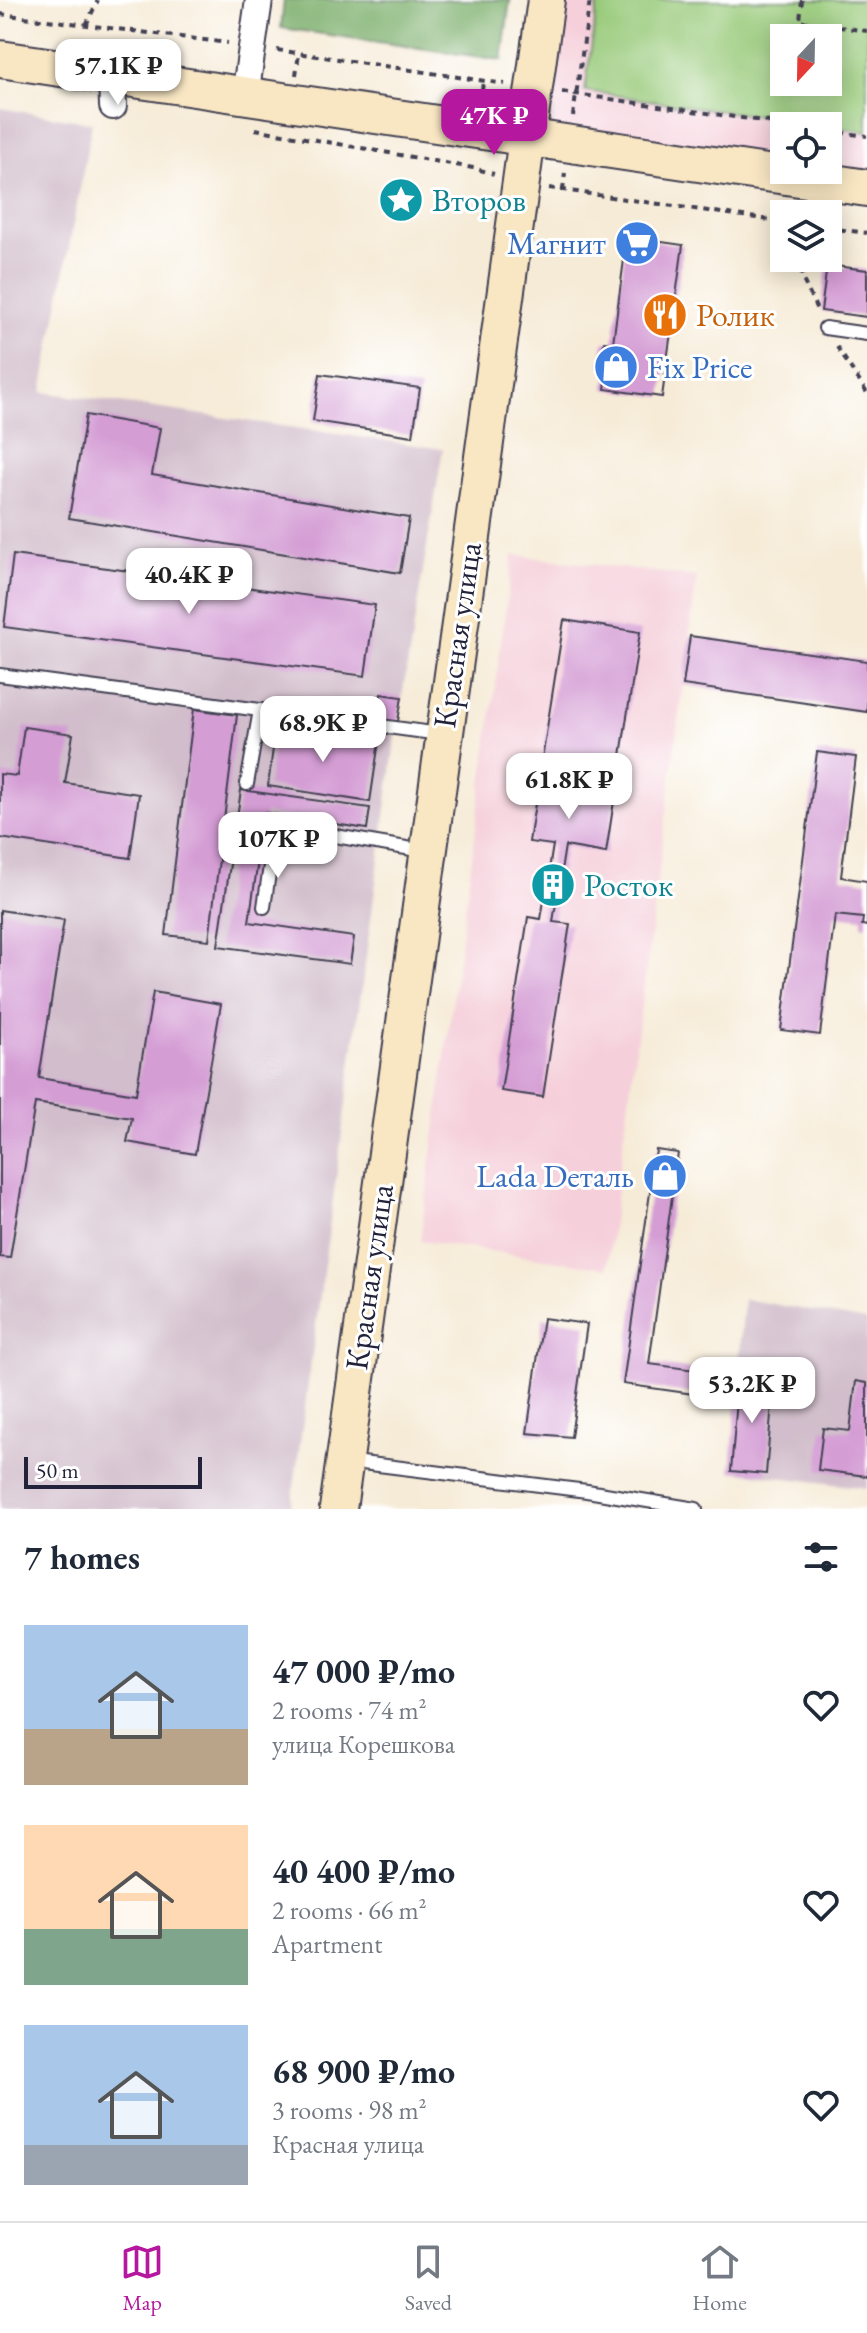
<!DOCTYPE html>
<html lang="en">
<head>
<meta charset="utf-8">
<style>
  body { margin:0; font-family:"EB Garamond",serif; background:#f6f6f7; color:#1f2937; height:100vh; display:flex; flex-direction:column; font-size:30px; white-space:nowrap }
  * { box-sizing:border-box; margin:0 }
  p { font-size:26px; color:#747a83 }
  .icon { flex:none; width:44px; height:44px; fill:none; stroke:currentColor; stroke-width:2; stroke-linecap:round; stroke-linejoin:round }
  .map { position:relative; height:1509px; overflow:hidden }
  .side { display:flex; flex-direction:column; background:#fff; flex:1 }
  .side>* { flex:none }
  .needle { width:52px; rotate:202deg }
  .tools { position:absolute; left:770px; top:24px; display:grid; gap:16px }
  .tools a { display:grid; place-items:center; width:72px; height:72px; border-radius:0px; background:#fff; box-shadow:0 4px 20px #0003; font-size:40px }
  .scale { position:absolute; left:24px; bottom:20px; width:178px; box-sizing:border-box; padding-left:8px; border:4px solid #22223b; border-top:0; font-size:22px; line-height:28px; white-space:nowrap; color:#22223b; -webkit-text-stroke:6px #fff; paint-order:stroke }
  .price { position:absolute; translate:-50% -68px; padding:0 18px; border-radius:16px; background:#fff; color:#222; font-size:26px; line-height:52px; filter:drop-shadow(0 2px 4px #0008) }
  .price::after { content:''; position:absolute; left:50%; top:48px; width:24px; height:18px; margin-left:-12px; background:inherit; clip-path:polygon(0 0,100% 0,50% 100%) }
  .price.active { background:#b5179e; color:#fff }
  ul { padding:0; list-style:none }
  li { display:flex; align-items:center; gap:24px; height:200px; padding:0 24px }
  li span { display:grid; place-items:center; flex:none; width:224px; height:160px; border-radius:0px; color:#555 }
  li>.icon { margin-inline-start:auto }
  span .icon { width:96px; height:96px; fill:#fffc; stroke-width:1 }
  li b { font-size:34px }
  h2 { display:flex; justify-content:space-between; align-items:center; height:96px; padding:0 24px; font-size:34px }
  .tab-bar { display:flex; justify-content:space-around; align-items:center; height:112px; border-top:2px solid #e0e1e3; background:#fff; font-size:22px; color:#747a83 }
  .tab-bar a { display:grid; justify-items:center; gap:4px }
  .tab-bar .active { color:#b5179e }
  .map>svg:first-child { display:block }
  .built { fill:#f5cfda; fill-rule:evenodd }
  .industrial { fill:#d1bdcb }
  .green { fill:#99ca7a; stroke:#5e765a; stroke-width:2; fill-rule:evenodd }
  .forest { fill:#7aae6a; stroke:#4e6852; stroke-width:2 }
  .building { fill:#d49dd4 }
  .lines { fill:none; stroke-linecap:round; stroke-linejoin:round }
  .lane-casing { stroke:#424052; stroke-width:16 }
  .street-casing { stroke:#424052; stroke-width:30 }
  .secondary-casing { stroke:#424052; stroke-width:40 }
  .path { stroke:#424052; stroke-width:4; stroke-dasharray:6 6; stroke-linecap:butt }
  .lane { stroke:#fff; stroke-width:12 }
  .street { stroke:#fff; stroke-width:26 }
  .secondary { stroke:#f9e7c3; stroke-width:36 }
  .labels { text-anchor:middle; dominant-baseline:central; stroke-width:6; stroke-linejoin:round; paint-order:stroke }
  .culture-label { font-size:32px; fill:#0d838f; stroke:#fff; text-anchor:start }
  .shop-label { font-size:32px; fill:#366cbe; stroke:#fff; text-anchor:end }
  .food-label { font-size:32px; fill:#c56008; stroke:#fff; text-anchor:start }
  .street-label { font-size:32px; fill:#22223b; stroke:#fff }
</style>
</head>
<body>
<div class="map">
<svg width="867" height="1509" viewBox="0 0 867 1509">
  <rect width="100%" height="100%" fill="#fff"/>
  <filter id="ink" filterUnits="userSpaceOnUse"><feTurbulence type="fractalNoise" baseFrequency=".0125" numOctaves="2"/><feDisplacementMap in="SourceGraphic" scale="16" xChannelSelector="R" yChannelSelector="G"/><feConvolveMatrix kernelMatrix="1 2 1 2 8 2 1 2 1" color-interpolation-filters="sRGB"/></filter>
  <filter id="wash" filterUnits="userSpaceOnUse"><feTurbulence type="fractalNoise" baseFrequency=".006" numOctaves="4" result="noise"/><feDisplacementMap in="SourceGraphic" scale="32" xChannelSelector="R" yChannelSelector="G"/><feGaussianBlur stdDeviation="1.8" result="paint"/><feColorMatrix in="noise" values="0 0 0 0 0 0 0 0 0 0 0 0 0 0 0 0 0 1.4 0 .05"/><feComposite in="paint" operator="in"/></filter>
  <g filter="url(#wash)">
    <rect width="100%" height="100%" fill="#f6ebd7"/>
    <g class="built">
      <path d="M546 0H867V188L526 138ZM784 38H828V82H784ZM784 126H828V170H784Z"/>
      <polygon points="513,555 697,577 607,1268 420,1241"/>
    </g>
    <g class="industrial">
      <polygon points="0,108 92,123 42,392 443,449 397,727 291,1509 0,1509"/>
      <polygon points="744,1299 867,1321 867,1488 731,1471"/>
    </g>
    <path class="green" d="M598 0H867V132L585 91ZM784 38H828V82H784Z"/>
    <polygon class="forest" points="284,0 510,0 502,60 281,28"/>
    <g id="blocks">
      <g class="building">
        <polygon points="627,237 683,245 662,397 605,389 608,367 601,365 604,342 613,343"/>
        <polygon points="827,265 867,270 867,317 821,311"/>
        <polygon points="320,374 420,388 413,436 313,421"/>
        <polygon points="86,415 160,428 152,475 409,518 400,573 69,518"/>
        <polygon points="13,555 375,605 365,676 4,627"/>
        <polygon points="564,620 640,632 606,853 565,846 553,922 570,924 543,1097 501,1091 528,917 541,919 553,845 529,842"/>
        <polygon points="690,636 867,661 867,712 683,685"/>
        <polygon points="381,694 402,697 397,727 376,724"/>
        <polygon points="194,709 237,715 209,940 166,935"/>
        <polygon points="276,726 379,741 370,802 268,786"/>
        <polygon points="24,727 73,734 65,783 139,794 130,858 0,838 0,774 17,776"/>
        <polygon points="817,752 856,757 841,877 867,881 867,926 862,925 863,918 835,915 820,1035 781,1030"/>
        <polygon points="241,790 370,808 367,829 265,813 249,922 354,937 350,964 218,946"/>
        <polygon points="0,910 64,920 39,1078 136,1094 153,992 221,1004 195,1154 127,1142 132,1118 35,1103 10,1258 0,1257"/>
        <polygon points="656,1150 678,1153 649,1364 719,1373 715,1397 623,1384"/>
        <polygon points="543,1318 587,1324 571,1437 527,1433"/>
        <polygon points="739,1376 774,1379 766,1474 731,1471"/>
        <polygon points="856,1381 867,1383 867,1476 818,1470 823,1428 850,1431"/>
      </g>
    </g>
  </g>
  <g filter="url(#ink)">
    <use href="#blocks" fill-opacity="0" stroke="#424052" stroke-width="2"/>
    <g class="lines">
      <g class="lane-casing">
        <g id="lane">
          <polyline points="825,328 867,334"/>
          <polyline points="0,675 260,710"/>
          <polyline points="247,784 260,710 440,734"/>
          <polyline points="264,907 276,826 424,851"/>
          <polyline points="346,1461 587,1491 696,1509"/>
        </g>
      </g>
      <g class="street-casing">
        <g id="street">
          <polyline points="112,76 113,106"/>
          <polyline points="245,96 259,0"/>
        </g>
      </g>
      <g class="secondary-casing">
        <g id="secondary">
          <polyline points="0,59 867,188"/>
          <polyline points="338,1509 546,0"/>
        </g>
      </g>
      <g class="path">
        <polyline points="802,0 800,21 867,31"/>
        <polyline points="0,14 228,43"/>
        <polyline points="86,25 98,0"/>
        <polyline points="277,50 505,84"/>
        <polyline points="296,75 299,53"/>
        <polyline points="562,92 797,126"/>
        <polyline points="481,102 483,80"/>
        <polyline points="573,116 590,0"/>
        <polyline points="255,129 473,168 494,174"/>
        <polyline points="828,131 867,136"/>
        <polyline points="549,188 784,222"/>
        <polyline points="563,190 565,173"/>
        <polyline points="828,228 867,233"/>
        <polyline points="798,258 803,280 818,312"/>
        <polyline points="837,347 867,393"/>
      </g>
      <use href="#lane" class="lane"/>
      <use href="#street" class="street"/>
      <use href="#secondary" class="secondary"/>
    </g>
  </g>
  <defs>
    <g id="sight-disc" transform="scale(2.3)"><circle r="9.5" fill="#0f9aa8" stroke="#fff"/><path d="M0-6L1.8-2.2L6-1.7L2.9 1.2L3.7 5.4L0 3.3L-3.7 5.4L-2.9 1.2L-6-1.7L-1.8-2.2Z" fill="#fff"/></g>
    <g id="supermarket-disc" transform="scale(2.3)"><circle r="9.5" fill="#3f7fe0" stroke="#fff"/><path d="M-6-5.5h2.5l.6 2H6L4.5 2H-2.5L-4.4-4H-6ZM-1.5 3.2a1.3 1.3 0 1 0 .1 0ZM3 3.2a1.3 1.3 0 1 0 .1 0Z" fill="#fff"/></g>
    <g id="restaurant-disc" transform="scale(2.3)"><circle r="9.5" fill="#e8710a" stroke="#fff"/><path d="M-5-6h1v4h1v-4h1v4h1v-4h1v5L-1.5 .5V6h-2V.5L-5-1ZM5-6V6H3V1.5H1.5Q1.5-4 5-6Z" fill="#fff"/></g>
    <g id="shop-disc" transform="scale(2.3)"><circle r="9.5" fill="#3f7fe0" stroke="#fff"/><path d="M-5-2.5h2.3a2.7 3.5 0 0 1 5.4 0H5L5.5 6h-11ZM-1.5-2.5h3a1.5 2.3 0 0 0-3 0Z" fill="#fff"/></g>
    <g id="building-disc" transform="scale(2.3)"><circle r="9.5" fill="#0f9aa8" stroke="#fff"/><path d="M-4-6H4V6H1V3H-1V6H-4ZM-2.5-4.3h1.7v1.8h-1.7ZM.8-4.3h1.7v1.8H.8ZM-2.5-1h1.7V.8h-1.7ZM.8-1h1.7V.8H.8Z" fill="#fff"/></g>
  </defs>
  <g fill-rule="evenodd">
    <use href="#sight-disc" x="401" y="200"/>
    <use href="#supermarket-disc" x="637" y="243"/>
    <use href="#restaurant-disc" x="665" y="315"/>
    <use href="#shop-disc" x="616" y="367"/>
    <use href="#building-disc" x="553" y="885"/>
    <use href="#shop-disc" x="665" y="1176"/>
  </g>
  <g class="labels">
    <g class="culture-label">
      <text x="432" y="200">Второв</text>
      <text x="584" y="885">Росток</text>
    </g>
    <g class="shop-label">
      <text x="606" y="243">Магнит</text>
      <text x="647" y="367" text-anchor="start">Fix Price</text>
      <text x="634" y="1176">Lada Dеталь</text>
    </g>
    <g class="food-label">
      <text x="696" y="315">Ролик</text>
    </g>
    <g class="street-label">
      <text transform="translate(457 635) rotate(-82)">Красная улица</text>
      <text transform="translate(369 1277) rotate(-82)">Красная улица</text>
    </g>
  </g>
</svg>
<div class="tools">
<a><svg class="needle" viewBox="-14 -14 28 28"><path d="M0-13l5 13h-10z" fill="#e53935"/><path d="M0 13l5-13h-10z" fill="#747a83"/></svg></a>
<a><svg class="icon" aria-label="locate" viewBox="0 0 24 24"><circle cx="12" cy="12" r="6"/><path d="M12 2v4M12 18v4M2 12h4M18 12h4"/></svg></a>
<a><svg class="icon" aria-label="layers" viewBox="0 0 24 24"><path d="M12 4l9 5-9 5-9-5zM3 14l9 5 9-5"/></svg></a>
</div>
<div class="scale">50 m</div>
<b class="price" style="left:118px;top:107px">57.1K ₽</b>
<b class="price active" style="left:494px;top:157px">47K ₽</b>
<b class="price" style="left:189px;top:616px">40.4K ₽</b>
<b class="price" style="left:323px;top:764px">68.9K ₽</b>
<b class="price" style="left:569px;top:821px">61.8K ₽</b>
<b class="price" style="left:278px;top:880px">107K ₽</b>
<b class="price" style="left:752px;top:1425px">53.2K ₽</b>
</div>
<section class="side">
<h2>7 homes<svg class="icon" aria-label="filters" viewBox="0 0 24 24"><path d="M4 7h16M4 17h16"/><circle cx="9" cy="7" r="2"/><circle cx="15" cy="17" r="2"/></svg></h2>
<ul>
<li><span style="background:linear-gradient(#a9c7e8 65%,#b9a48a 0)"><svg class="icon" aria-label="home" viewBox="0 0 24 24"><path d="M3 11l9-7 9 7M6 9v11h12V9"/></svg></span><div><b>47 000 ₽/mo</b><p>2 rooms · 74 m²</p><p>улица Корешкова</p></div><svg class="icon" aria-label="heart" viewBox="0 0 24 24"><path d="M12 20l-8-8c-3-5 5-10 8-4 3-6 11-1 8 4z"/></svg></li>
<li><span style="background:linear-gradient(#ffd9b3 65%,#7fa58c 0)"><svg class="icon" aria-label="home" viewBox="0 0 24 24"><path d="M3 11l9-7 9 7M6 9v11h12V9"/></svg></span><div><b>40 400 ₽/mo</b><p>2 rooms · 66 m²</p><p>Apartment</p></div><svg class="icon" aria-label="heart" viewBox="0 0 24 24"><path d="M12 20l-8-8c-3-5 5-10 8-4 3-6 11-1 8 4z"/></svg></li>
<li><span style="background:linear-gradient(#a9c7e8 75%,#9aa5b1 0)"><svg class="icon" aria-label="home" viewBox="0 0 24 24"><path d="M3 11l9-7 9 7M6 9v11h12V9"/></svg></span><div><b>68 900 ₽/mo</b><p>3 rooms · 98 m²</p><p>Красная улица</p></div><svg class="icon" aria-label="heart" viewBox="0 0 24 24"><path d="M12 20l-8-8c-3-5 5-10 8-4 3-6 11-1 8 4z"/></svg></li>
</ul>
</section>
<nav class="tab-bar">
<a class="active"><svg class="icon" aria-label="map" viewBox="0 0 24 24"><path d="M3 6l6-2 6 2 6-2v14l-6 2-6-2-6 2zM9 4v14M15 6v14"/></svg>Map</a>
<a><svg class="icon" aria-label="saved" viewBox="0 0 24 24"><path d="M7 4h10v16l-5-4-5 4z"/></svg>Saved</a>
<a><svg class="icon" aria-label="home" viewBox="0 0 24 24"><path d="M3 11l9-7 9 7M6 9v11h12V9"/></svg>Home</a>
</nav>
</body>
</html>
